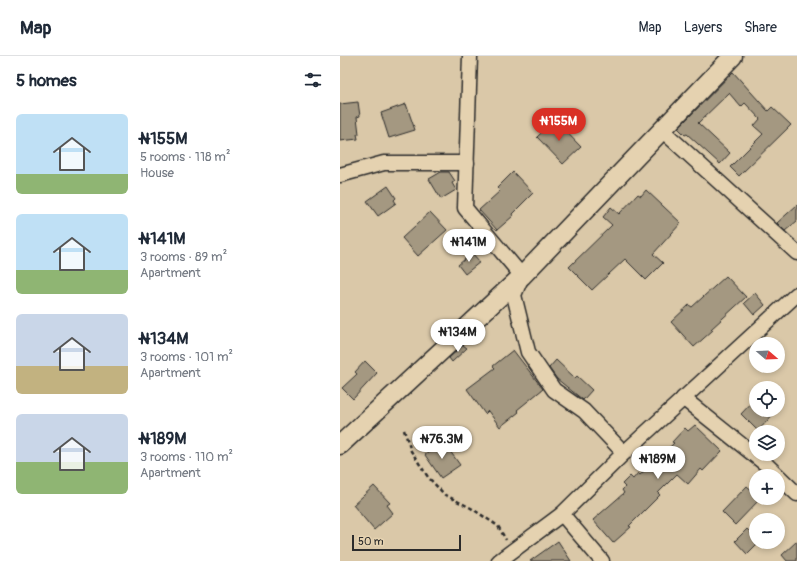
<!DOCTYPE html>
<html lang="en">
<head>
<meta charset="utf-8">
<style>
  body { margin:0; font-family:Pangolin,sans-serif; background:#f6f6f7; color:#1f2937; height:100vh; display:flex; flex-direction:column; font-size:15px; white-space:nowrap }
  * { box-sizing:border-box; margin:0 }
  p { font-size:13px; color:#747a83 }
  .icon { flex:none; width:22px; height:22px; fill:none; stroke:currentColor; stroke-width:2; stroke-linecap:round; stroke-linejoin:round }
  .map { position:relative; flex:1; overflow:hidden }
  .drawer { display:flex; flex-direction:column; background:#fff; width:340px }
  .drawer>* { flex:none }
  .needle { width:26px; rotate:109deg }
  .tools { position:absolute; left:409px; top:281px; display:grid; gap:8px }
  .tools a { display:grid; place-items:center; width:36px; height:36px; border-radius:50%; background:#fff; box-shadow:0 2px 6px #0003; font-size:20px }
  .scale { position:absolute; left:12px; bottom:10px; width:109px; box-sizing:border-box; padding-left:4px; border:2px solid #2b2b2b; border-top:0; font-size:11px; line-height:14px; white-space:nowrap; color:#2b2b2b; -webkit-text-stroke:3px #e5d2b0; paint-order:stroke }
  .price { position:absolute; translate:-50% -34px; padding:0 9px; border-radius:14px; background:#fff; color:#222; font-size:13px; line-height:26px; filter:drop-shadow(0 1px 2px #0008) }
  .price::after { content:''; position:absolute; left:50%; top:24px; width:12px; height:9px; margin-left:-6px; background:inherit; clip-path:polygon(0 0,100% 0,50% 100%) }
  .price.current { background:#d93025; color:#fff }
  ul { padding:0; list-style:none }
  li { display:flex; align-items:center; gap:12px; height:100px; padding:0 16px }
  li span { display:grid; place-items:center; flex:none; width:112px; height:80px; border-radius:6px; color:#555 }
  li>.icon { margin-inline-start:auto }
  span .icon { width:48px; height:48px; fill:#fffc; stroke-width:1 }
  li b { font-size:17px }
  h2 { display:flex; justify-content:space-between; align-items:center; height:48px; padding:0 16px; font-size:17px }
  header { display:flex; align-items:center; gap:24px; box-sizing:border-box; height:56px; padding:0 20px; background:#fff; border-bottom:1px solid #e0e1e3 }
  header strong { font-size:19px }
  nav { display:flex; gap:22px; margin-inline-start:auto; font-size:14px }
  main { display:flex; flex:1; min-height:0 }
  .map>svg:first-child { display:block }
  .building { fill:#a49881; stroke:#2b2b2b }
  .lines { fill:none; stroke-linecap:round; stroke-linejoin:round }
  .minor-casing { stroke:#2b2b2b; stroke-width:17 }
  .tertiary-casing { stroke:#2b2b2b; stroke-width:21 }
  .path { stroke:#2b2b2b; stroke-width:2.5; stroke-dasharray:4 3; stroke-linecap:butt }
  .minor { stroke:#e5d2b0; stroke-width:14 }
  .tertiary { stroke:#e5d2b0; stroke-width:18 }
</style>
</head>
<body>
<header>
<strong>Map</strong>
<nav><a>Map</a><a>Layers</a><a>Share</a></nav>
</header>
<main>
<section class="drawer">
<h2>5 homes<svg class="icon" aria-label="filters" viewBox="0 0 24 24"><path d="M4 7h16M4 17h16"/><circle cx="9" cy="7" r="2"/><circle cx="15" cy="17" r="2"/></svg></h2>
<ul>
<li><span style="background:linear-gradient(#bfe0f5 75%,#8fb573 0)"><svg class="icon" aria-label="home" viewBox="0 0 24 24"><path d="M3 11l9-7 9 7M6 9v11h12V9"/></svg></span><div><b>₦155M</b><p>5 rooms · 118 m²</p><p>House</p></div></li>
<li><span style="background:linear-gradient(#bfe0f5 70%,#8fb573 0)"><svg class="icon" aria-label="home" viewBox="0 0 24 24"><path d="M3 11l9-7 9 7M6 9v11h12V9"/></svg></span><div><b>₦141M</b><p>3 rooms · 89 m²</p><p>Apartment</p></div></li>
<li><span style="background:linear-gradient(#c9d6e8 65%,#c2b280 0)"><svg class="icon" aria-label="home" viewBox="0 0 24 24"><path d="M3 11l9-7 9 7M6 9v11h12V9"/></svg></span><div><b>₦134M</b><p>3 rooms · 101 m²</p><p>Apartment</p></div></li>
<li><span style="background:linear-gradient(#c9d6e8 60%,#8fb573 0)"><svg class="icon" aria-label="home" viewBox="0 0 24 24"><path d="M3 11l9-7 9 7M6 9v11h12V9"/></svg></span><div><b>₦189M</b><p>3 rooms · 110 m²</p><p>Apartment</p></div></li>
</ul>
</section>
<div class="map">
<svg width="457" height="505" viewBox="0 0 457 505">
  <rect width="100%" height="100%" fill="#dac8a8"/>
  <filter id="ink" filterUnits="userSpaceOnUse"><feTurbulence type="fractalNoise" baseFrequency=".025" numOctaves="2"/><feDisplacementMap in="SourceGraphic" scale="8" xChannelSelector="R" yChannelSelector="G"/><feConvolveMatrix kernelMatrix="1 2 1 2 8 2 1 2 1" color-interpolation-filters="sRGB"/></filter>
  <g filter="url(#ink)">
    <g class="building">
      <polygon points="393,16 428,55 432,51 451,69 399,120 390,111 423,78 414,70 420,63 405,47 401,51 389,37 358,67 390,97 380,108 347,78 345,79 338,72"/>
      <polygon points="18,46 20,60 17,61 19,78 17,78 18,83 0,85 0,48"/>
      <polygon points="66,48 75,74 49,82 41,57"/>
      <polygon points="215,64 241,91 223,108 197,81"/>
      <polygon points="101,116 109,116 115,125 112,127 116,134 101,143 89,123"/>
      <polygon points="173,116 193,137 172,158 173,160 157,174 139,154 160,135 157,132"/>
      <polygon points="48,130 56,142 54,144 56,147 38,160 27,145"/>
      <polygon points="306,134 341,167 313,198 323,207 306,224 285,203 252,234 229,211 272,169 263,161 271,151 279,158 298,138 301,140"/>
      <polygon points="457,149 457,165 445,175 437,167"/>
      <polygon points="90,156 107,174 78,200 62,182"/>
      <polygon points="132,197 140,206 125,218 118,209"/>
      <polygon points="386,220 406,241 371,273 373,274 354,291 331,266 349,249 352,251"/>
      <polygon points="415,237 425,249 414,259 404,247"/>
      <polygon points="123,289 127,292 112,306 109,302"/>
      <polygon points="173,294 203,333 177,354 179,356 160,371 148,355 145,358 127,333 155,312 153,310"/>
      <polygon points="216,304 235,322 237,320 252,334 243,344 217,323 209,312"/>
      <polygon points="25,305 37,317 13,343 2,332 17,318 15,316"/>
      <polygon points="416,342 416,354 437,354 418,375 401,358"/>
      <polygon points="355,369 382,395 363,415 361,413 348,428 337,418 318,437 320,439 289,470 291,471 273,487 253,464 284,437 282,434 285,431 282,428 290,420 293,423 298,417 300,419 334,387 332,386 345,372 348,375"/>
      <polygon points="100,388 105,393 107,391 120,409 101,422 85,399"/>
      <polygon points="34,430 50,447 47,449 53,457 34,474 13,449"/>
      <polygon points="407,430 416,438 416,442 420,443 395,469 382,456"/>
      <polygon points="407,473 416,482 416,486 419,486 407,498 395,485"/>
      <polygon points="218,485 231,505 190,505"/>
      <polygon points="457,485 457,505 447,505 442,499"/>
    </g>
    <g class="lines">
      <g class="minor-casing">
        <g id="minor">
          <polyline points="130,0 125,152 182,220 174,239 188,296 214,334 244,355 284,397"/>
          <polyline points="322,74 457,197"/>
          <polyline points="0,119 44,107 127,107"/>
          <polyline points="343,342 428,410 457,438"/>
          <polyline points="222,458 262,505"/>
          <polyline points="159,505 222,458 284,397 457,238"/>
        </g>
      </g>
      <g class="tertiary-casing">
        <polyline id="tertiary" points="0,389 182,220 393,0"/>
      </g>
      <polyline class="path" points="64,374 71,395 88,421 105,439 131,452 158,470 166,484"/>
      <use href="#minor" class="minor"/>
      <use href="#tertiary" class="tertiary"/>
    </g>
  </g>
</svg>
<div class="tools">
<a><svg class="needle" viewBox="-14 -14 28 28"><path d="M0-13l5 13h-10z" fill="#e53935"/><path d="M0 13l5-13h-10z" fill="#747a83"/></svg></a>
<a><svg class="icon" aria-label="locate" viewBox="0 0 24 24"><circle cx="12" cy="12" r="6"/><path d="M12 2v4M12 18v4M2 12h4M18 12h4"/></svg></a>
<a><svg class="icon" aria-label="layers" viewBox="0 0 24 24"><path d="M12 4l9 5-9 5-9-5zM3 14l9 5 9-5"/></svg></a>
<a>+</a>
<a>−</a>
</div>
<div class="scale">50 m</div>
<b class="price current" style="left:219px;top:86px">₦155M</b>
<b class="price" style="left:129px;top:207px">₦141M</b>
<b class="price" style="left:118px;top:297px">₦134M</b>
<b class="price" style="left:102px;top:404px">₦76.3M</b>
<b class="price" style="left:318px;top:424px">₦189M</b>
</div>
</main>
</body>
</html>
